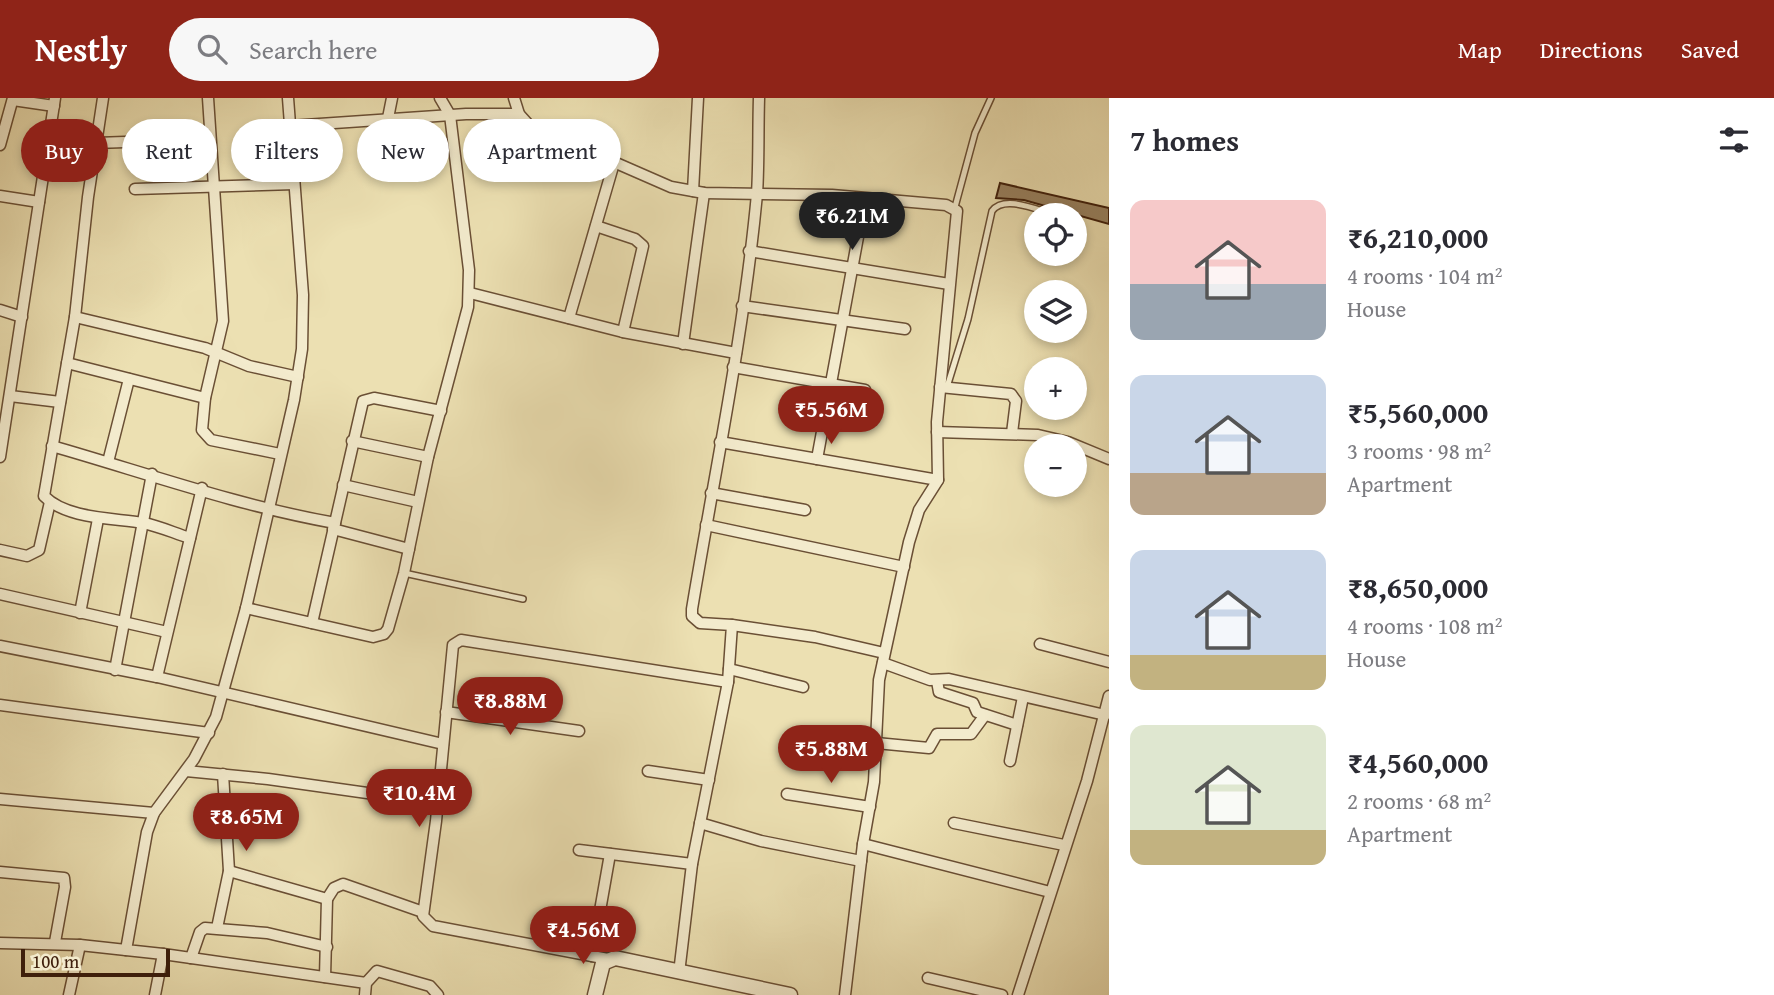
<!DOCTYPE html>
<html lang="en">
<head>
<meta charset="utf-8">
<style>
  body { margin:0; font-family:"Gentium Book Plus",serif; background:#f7f7f7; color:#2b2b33; height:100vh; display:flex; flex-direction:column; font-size:26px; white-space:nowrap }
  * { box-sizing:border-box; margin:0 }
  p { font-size:23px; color:#7c7c81 }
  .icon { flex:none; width:38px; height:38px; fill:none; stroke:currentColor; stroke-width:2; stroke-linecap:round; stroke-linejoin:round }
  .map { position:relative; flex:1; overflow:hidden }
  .details { display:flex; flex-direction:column; background:#fff; width:665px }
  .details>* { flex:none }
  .top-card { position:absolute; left:21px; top:21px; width:665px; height:63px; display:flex; gap:14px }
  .tools { position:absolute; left:1024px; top:105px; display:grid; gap:14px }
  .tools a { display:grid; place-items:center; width:63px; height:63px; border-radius:50%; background:#fff; box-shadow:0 4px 10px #0003; font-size:35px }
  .scale { position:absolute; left:21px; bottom:18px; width:149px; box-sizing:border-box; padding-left:7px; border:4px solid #3f1f0b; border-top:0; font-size:19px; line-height:24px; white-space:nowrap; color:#3f1f0b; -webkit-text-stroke:5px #f3ebcd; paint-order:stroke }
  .price { position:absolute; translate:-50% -60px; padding:0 16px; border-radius:24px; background:#8f2418; color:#fff; font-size:23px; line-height:46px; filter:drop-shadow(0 2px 4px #0008) }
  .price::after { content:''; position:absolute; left:50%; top:42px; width:21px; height:16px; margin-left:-10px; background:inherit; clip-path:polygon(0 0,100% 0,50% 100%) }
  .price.active { background:#222; color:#fff }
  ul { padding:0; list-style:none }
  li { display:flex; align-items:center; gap:21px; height:175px; padding:0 21px }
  li span { display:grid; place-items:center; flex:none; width:196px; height:140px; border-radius:14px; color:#555 }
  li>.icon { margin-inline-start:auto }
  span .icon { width:84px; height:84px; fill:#fffc; stroke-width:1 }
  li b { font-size:30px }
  h2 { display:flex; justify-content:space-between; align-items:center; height:84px; padding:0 21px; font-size:30px }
  .chip { padding:0 24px; border-radius:32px; background:#fff; box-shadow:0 4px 10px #0003; font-size:24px; line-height:63px }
  .chip.active { background:#8f2418; color:#fff }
  header { display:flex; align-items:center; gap:42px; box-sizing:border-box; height:98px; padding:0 35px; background:#8f2418; color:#fff }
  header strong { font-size:33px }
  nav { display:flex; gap:38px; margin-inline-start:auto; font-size:24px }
  .search { width:490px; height:63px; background:#f7f7f7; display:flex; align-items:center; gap:18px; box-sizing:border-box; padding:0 24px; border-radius:38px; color:#7c7c81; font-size:26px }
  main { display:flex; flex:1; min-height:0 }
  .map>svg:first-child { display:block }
  .building { fill:#998362; stroke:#3f1f0b; stroke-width:2 }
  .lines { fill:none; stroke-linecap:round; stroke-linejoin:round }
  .service-casing { stroke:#6a4f35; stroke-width:8 }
  .minor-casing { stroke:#6a4f35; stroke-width:13 }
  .tertiary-casing { stroke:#6a4f35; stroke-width:17 }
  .service { stroke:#f3ebcd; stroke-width:5 }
  .minor { stroke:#f3ebcd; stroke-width:10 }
  .tertiary { stroke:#f3ebcd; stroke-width:14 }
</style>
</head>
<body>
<header>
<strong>Nestly</strong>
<div class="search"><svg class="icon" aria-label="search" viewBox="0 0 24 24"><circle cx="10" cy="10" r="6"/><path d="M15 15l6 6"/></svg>Search here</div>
<nav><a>Map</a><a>Directions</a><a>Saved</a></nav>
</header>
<main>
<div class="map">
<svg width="1109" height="897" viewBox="0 0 1109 897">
  <rect width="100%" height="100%" fill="#ece0b2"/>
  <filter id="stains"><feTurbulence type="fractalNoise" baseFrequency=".00286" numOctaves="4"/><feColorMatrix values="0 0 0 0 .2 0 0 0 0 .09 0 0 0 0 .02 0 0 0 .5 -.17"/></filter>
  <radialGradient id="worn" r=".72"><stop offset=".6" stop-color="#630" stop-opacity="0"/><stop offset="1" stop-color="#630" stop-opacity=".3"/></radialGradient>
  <polygon class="building" points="1000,85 1109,110 1109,126 1024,102 996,100"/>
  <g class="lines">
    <g class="service-casing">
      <g id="service">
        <polyline points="955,109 975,35 991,0"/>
        <path d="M947 289 968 221 992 113C1005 96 1039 113 1056 117"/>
        <polyline points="404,475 523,501"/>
      </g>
    </g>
    <g class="minor-casing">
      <g id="minor">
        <path d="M103 0 88 99 75 219 44 398C66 421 114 420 143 425 159 428 174 435 190 440"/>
        <polyline points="208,0 223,223 205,300 202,332 211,342 280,356"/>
        <polyline points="514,0 519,16 529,27 671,89 704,95 832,97 946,107 957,113 937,324 938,382 919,412 909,444 879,582 874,684 863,746 845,897"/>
        <polyline points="13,2 54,8"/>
        <polyline points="388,20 392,0"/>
        <polyline points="290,28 466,16 519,16"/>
        <polyline points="96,45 210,41"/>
        <polyline points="0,47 13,0"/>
        <polyline points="135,91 294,86"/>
        <polyline points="693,93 698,0"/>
        <polyline points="0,98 39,104"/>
        <polyline points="596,128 635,141 643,148 623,234"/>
        <polyline points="749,153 949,186"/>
        <polyline points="470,195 623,234 736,255"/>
        <polyline points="742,208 905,231"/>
        <polyline points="0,212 22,219"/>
        <polyline points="75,219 205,250 249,268 298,279"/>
        <polyline points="569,220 614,65"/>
        <polyline points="683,246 704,95"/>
        <polyline points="67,265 205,300"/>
        <polyline points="733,269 865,292"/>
        <polyline points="940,289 1011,296 1016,303 1012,335"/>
        <polyline points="10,298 60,304"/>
        <polyline points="937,334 1038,337 1068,344 1109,361"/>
        <polyline points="352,343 428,359"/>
        <polyline points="720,344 938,382"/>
        <path d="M52 348C146 375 239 408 335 425"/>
        <polyline points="0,359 55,0"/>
        <polyline points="817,361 865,101"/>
        <polyline points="108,364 129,281"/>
        <polyline points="343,387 418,404"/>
        <polyline points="711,395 805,412"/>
        <polyline points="706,427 904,469"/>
        <polyline points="333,431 409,451"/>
        <polyline points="0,452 27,458 39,452 50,404"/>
        <polyline points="0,496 167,534"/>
        <polyline points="246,510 373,539 384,536 388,531 404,475 428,359 468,209 469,172 450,17 440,0"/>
        <polyline points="80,515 98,421"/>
        <polyline points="312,525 363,303 374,300 441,313"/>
        <polyline points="732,527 815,539 884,555"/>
        <polyline points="1040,546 1109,564"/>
        <polyline points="0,548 157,579 443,646"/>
        <polyline points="883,565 930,582 949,581 1105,617"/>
        <polyline points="729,571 803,589"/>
        <polyline points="115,572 152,376"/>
        <polyline points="157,579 202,390"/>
        <polyline points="937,583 939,594 973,605 977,614 1017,627"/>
        <polyline points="0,607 209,635"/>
        <polyline points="446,614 579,633"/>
        <polyline points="876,645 929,650 937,636 971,636 985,617"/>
        <polyline points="1010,663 1023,599"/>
        <polyline points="186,673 268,681 438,705"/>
        <polyline points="648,673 709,682"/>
        <polyline points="787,696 870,709"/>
        <polyline points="0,701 154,715"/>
        <polyline points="700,725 761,743 861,763"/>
        <polyline points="954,725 1064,747"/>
        <polyline points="863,746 1050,794"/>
        <polyline points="579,752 692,766"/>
        <polyline points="229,773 327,801 334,790 343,786 423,814"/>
        <polyline points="0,774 64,780 65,789 55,844"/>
        <polyline points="217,830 229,773 223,676"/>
        <polyline points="0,845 80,847"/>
        <polyline points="163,856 366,885"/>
        <polyline points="592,858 610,756"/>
        <polyline points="191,860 200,834 205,830 267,835 327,849"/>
        <polyline points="608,861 433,828 423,818 436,723 453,547 461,542 728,584"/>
        <path d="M679 875 692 766 728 584 732 527 700 525 692 518V511C715 373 744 235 757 96 759 64 758 32 759 0"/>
        <polyline points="325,879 327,801"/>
        <polyline points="928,880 1002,897"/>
        <polyline points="69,897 80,847 126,852"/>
        <polyline points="155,897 163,856 126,852 147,734 154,715 194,661 216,619 246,510 294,302 302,251 303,197 288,0"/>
        <polyline points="365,897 366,885 377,873 430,888 438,897"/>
        <polyline points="1018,897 1087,683 1109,598"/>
      </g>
    </g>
    <g class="tertiary-casing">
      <polyline id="tertiary" points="595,897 603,865 615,860 790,897"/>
    </g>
    <use href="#service" class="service"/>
    <use href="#minor" class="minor"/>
    <use href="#tertiary" class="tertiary"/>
  </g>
  <rect width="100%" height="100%" filter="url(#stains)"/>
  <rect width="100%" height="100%" fill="url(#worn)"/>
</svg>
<div class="tools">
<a><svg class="icon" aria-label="locate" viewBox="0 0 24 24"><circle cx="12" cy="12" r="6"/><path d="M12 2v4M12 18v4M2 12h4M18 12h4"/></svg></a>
<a><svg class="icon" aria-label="layers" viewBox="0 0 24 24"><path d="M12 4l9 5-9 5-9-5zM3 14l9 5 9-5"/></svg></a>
<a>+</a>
<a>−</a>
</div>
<div class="scale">100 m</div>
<b class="price active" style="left:852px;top:154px">₹6.21M</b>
<b class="price" style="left:831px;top:348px">₹5.56M</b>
<b class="price" style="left:510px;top:639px">₹8.88M</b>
<b class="price" style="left:831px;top:687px">₹5.88M</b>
<b class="price" style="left:419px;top:731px">₹10.4M</b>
<b class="price" style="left:246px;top:755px">₹8.65M</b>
<b class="price" style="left:583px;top:868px">₹4.56M</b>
<div class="top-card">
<a class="chip active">Buy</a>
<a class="chip">Rent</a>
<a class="chip">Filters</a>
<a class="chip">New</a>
<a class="chip">Apartment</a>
</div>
</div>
<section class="details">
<h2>7 homes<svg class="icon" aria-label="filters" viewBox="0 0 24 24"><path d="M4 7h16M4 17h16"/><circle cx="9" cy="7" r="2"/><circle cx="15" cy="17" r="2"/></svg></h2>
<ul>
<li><span style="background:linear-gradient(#f6c9c9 60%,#9aa5b1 0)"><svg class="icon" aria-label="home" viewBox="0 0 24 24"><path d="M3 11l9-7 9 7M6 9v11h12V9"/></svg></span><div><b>₹6,210,000</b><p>4 rooms · 104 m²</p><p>House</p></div></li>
<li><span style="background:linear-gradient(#c9d6e8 70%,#b9a48a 0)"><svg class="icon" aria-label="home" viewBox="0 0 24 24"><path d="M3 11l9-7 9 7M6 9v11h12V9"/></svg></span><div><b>₹5,560,000</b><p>3 rooms · 98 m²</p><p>Apartment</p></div></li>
<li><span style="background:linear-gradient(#c9d6e8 75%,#c2b280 0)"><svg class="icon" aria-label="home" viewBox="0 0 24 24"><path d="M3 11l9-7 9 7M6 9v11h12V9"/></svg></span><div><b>₹8,650,000</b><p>4 rooms · 108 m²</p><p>House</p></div></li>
<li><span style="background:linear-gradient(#dfe7d0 75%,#c2b280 0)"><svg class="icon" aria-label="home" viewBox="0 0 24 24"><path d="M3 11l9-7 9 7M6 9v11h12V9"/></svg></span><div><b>₹4,560,000</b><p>2 rooms · 68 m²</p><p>Apartment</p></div></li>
</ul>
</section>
</main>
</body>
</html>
